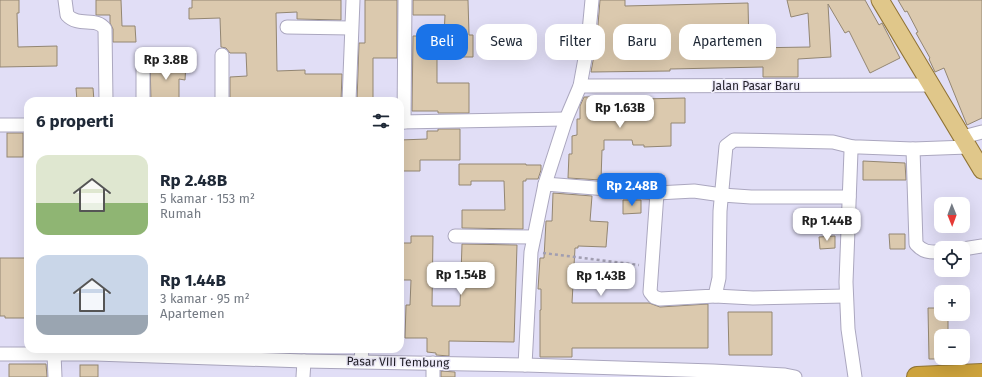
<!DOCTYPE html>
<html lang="id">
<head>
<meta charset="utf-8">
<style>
  body { margin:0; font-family:"Fira Sans",sans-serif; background:#f2f2f3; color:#1f2937; height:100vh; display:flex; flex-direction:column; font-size:15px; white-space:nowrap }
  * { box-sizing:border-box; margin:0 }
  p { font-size:13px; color:#747a83 }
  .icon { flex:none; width:22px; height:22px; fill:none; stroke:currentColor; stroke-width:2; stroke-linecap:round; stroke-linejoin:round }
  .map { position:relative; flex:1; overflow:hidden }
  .drawer { position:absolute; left:24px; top:97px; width:380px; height:256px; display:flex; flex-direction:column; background:#fff; border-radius:12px; box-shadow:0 4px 16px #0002 }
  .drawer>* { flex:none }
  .top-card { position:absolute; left:416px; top:24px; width:380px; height:36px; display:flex; gap:8px }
  .needle { width:26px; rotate:179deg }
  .controls { position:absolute; left:934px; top:197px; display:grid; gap:8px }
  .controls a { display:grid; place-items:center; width:36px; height:36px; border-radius:8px; background:#fff; box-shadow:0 4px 16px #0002; font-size:20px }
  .price { position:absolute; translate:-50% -34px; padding:0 9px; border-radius:8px; background:#fff; color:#222; font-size:13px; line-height:26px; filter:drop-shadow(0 1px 2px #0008) }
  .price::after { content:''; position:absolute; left:50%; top:24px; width:12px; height:9px; margin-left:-6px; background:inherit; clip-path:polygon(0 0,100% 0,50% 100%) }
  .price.active { background:#1a73e8; color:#fff }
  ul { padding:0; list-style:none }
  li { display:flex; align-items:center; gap:12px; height:100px; padding:0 12px }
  li span { display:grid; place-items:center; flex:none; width:112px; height:80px; border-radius:12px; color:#555 }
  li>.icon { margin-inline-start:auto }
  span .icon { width:48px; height:48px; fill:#fffc; stroke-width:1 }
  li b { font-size:17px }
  h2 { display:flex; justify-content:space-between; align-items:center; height:48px; padding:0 12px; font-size:17px }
  .chip { padding:0 14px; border-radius:12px; background:#fff; box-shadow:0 4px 16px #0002; font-size:14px; line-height:36px }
  .chip.active { background:#1a73e8; color:#fff }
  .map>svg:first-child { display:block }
  .building { fill:#dbc9ae; stroke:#938672 }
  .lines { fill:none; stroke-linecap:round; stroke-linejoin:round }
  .minor-casing { stroke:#aba7bf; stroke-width:15 }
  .major-casing { stroke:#907435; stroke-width:19 }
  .highway-casing { stroke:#907435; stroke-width:22 }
  .path { stroke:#a19eb1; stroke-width:2.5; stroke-dasharray:3 3; stroke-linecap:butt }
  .minor { stroke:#fff; stroke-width:13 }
  .major { stroke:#e0c78a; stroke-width:17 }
  .highway { stroke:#cca23c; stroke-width:20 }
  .labels { text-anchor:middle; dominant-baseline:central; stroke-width:3; stroke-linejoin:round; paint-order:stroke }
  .street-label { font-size:12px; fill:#201e27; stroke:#efecfb }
</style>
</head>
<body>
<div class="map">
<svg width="982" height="377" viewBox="0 0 982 377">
  <rect width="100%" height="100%" fill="#e1def6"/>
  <g class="building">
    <polygon points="0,0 19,0 19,13 17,13 18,47 57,46 57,66 0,67"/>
    <polygon points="96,0 121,0 122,26 135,26 136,42 113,42 113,29 110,23 110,15 96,15"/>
    <polygon points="192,0 341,0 341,20 297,19 297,12 276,13 277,71 305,70 305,74 342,74 341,101 230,101 230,77 247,76 246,53 230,53 226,48 221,47 220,18 189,19 189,8 192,8"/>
    <polygon points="365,0 397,0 397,58 373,58 373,101 357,101 359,43 365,43"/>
    <polygon points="413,0 468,0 469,35 473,35 473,57 437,57 437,83 469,83 469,113 438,113 438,111 412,111 413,36 444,36 445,15 413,15"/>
    <polygon points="600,0 625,0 625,6 748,3 749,48 810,47 808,13 791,17 787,0 865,0 879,25 882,23 900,58 870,73 849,31 845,33 828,4 831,57 798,59 798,77 763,77 763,67 670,69 670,71 591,72 595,50 598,50 598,25"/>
    <polygon points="898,0 982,0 982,118 967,125 944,68 935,72 929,59 930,58 916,33 918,32 907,11 905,12"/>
    <polygon points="150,62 186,63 185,80 179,79 179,101 151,101"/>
    <polygon points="76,88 93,88 94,101 77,101"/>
    <polygon points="584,97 631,97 631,98 642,98 642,99 685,98 685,123 671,123 671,146 644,147 644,145 633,145 632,140 604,140 604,150 602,150 601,180 568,178 569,154 572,154 572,136 577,135 577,119 580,119 580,106"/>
    <polygon points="438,129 460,129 460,160 420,160 420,171 400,171 400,140 427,139 427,131 438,131"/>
    <rect x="7" y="133" width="16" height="24"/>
    <polygon points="863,161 905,163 906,180 863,180"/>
    <polygon points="459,164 526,164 526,165 541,165 541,170 538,179 526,179 526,181 523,181 523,229 462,228 462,210 505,210 504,181 471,181 471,185 459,185"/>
    <polygon points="553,193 592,196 590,221 608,222 606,247 578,246 578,248 575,248 572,303 649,303 660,307 708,304 708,348 572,348 572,357 540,357 540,310 541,310 541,289 538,289 540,258 544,258 546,221 552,221"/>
    <polygon points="623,200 641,200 641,213 623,214"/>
    <polygon points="889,234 905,234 905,249 890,249"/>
    <polygon points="411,236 433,236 432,306 460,306 462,244 517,245 514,342 449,341 449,356 436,355 436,353 427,352 427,338 405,338 406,305 410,305 411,280 400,280 400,243 411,243"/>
    <polygon points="835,236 835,248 820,249 819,237"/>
    <polygon points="0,258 28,258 28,272 26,272 26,318 5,318 5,316 0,316"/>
    <polygon points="928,308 941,308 941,314 948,314 948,336 941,336 941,359 929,359"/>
    <polygon points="728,312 772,312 772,355 729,355"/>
    <polygon points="9,364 46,364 47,377 9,377"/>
    <rect x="80" y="365" width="18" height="12"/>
    <polygon points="441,371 455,372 455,377 441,377"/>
  </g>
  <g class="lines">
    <g class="minor-casing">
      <g id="minor">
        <path d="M65 0 67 15C79 28 96 16 105 29L106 101"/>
        <polyline points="287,27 351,28"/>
        <polyline points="222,55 222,101"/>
        <polyline points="143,66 143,101"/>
        <polyline points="580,86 931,85"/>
        <polyline points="349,101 353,0"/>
        <polyline points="400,122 566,119"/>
        <polyline points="404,122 405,0"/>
        <polyline points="0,125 28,125"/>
        <polyline points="963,137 982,132"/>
        <path d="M913 149 916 244C924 253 930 252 941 252"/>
        <polyline points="545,184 657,193 694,191 722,195 751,197 849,197"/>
        <polyline points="657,193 650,292 654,297 660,299 715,296 719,278 720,211 726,146 734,140 833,142 853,147"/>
        <polyline points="455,236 534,237"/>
        <polyline points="963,249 982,246"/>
        <polyline points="715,296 753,298 846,296"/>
        <polyline points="0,354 95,354 304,361 525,365 713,371 785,375 795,377"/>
        <polyline points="54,354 55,377"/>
        <polyline points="361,361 362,349"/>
        <polyline points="525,365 531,252 545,184 566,119 580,86 588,42 592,0"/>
        <polyline points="303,377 304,361"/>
        <polyline points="433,377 433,363"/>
        <polyline points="855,377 848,329 846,282 851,151 853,147 860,147 913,149 968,147"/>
      </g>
    </g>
    <g class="major-casing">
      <polyline id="major" points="880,0 982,170"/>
    </g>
    <g class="highway-casing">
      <polyline id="highway" points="917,377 982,374"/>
    </g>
    <polyline class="path" points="543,253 639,265"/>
    <use href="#minor" class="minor"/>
    <use href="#major" class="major"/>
    <use href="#highway" class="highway"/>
  </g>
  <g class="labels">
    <g class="street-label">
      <text x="756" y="86">Jalan Pasar Baru</text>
      <text transform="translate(398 362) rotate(1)">Pasar VIII Tembung</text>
    </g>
  </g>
</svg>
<div class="controls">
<a><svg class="needle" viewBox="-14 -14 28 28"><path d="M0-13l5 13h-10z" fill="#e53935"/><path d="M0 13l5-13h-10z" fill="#747a83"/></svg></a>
<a><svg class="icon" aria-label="locate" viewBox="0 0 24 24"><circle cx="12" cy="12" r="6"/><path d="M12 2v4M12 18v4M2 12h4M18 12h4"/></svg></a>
<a>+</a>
<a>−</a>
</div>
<b class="price" style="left:166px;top:81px">Rp 3.8B</b>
<b class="price" style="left:620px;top:129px">Rp 1.63B</b>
<b class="price active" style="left:632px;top:207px">Rp 2.48B</b>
<b class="price" style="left:827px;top:242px">Rp 1.44B</b>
<b class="price" style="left:461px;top:296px">Rp 1.54B</b>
<b class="price" style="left:601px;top:297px">Rp 1.43B</b>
<div class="top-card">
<a class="chip active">Beli</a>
<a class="chip">Sewa</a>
<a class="chip">Filter</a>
<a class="chip">Baru</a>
<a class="chip">Apartemen</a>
</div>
<section class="drawer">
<h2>6 properti<svg class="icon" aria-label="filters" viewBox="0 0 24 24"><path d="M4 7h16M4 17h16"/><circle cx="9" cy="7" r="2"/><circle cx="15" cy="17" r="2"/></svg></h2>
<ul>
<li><span style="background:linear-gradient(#dfe7d0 60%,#8fb573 0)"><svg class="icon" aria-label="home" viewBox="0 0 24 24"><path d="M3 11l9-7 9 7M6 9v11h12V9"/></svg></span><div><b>Rp 2.48B</b><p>5 kamar · 153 m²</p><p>Rumah</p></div></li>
<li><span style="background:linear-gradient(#c9d6e8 75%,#9aa5b1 0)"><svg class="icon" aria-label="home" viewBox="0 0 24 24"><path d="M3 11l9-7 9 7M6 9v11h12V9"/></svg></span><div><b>Rp 1.44B</b><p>3 kamar · 95 m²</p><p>Apartemen</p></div></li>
</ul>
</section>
</div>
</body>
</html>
